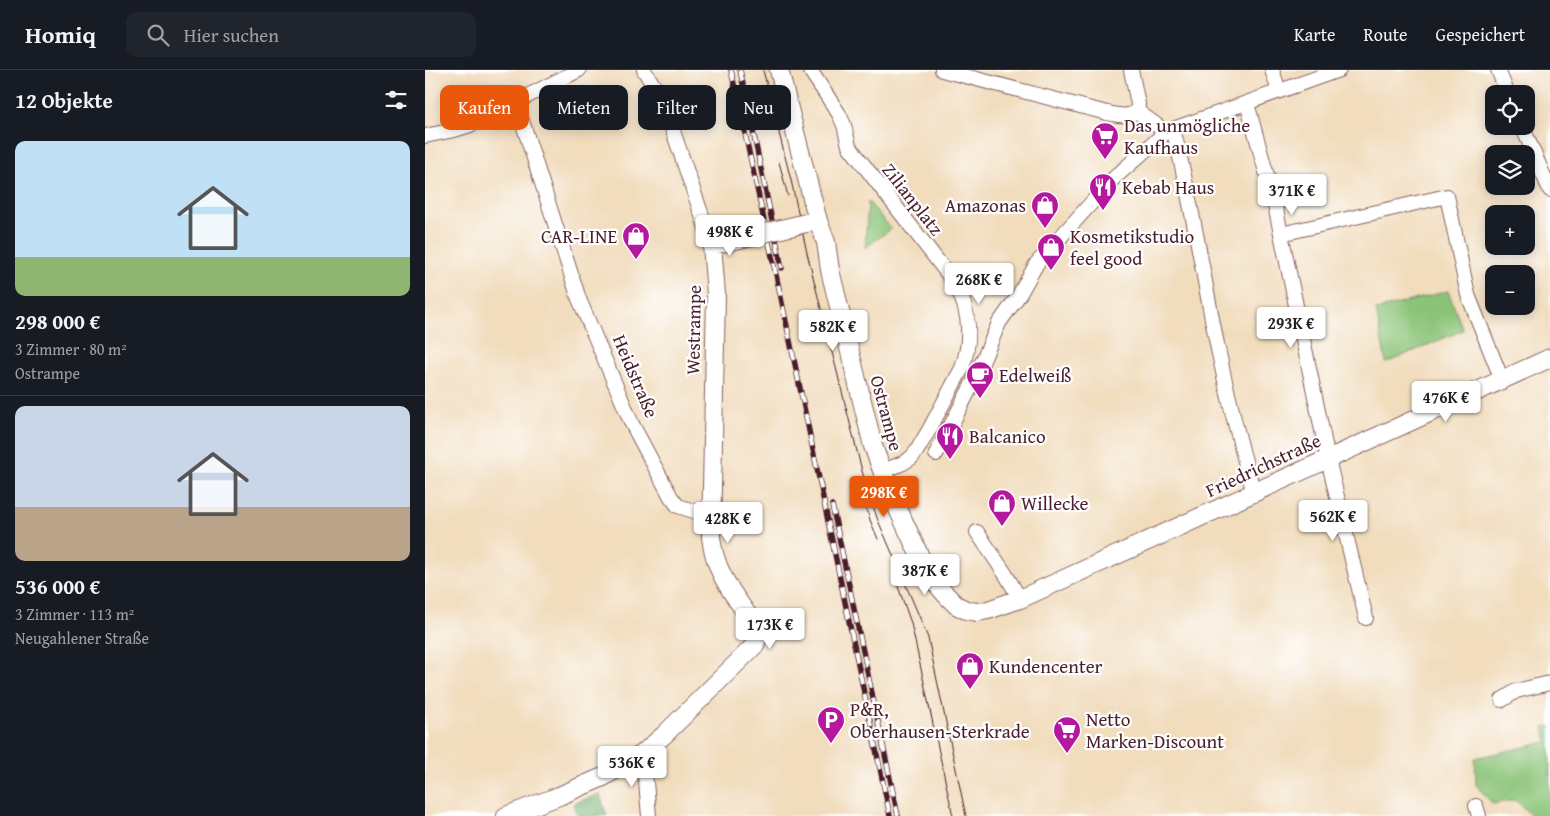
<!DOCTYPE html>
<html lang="de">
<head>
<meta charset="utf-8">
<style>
  body { margin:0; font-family:"Gentium Book Plus",serif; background:#20242c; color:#f1f3f6; height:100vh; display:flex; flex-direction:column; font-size:19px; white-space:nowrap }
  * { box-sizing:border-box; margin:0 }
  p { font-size:16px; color:#9ea1a6 }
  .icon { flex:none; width:28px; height:28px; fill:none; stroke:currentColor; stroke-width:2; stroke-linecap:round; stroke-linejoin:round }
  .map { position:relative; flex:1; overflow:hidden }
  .details { display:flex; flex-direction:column; background:#171b24; width:425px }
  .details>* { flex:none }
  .hud { position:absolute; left:15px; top:15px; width:475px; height:45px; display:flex; gap:10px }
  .buttons { position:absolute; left:1060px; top:15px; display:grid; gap:10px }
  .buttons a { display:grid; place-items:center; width:50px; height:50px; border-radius:10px; background:#171b24; box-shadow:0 2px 12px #0003; font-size:25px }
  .price { position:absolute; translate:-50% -42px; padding:0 11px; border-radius:5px; background:#fff; color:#222; font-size:16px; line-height:32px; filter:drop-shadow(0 1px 2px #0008) }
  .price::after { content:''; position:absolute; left:50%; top:30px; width:15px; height:11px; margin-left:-8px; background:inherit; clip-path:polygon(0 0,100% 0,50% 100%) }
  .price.on { background:#ea580c; color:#fff }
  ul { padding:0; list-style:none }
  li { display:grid; align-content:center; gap:10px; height:265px; padding:0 15px }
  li+li { border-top:1px solid #363941 }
  li span { display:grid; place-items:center; height:155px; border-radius:10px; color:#555 }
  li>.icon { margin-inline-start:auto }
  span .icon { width:90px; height:90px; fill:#fffc; stroke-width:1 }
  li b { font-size:21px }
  h2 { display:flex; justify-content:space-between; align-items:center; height:60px; padding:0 15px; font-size:21px }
  .chip { padding:0 18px; border-radius:10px; background:#171b24; box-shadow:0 2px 12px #0003; font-size:18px; line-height:45px }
  .chip.on { background:#ea580c; color:#fff }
  header { display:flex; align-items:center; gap:30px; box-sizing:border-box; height:70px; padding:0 25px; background:#171b24; border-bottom:1px solid #363941 }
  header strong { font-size:24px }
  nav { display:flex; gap:28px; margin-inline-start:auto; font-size:18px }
  .search { width:350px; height:45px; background:#20242c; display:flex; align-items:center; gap:12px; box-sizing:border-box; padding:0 18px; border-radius:10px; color:#9ea1a6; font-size:19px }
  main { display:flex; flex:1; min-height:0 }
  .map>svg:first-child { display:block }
  .green { fill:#8bc478; stroke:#6a7252 }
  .forest { fill:#70aa68; stroke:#5d644a }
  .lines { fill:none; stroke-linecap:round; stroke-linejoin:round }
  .minor-casing { stroke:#84615e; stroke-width:16 }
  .major-casing { stroke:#84615e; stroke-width:20 }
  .minor { stroke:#fff; stroke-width:14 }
  .major { stroke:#fff; stroke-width:18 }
  .tram { stroke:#4a1f2b; stroke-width:1 }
  .rail-casing { stroke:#4a1f2b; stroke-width:5.5 }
  .rail { stroke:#fff; stroke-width:4; stroke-dasharray:11; stroke-linecap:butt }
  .major-bridge-casing { stroke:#84615e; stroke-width:20; stroke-linecap:butt }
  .major-bridge { stroke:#fff; stroke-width:18 }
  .labels { text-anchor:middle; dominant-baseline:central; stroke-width:4.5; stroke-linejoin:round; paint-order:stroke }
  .poi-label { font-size:19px; fill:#4a1f2b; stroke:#fff; text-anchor:start }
  .street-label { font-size:19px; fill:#4a1f2b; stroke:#fff }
</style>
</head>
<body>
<header>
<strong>Homiq</strong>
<div class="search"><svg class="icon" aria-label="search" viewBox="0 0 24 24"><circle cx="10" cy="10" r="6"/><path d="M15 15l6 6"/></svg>Hier suchen</div>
<nav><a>Karte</a><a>Route</a><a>Gespeichert</a></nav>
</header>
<main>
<section class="details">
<h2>12 Objekte<svg class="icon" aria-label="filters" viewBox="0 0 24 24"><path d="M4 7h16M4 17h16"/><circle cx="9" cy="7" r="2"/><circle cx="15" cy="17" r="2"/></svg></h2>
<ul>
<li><span style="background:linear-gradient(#bfe0f5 75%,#8fb573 0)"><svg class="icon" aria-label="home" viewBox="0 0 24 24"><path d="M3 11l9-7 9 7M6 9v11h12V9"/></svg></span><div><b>298 000 €</b><p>3 Zimmer · 80 m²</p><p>Ostrampe</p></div></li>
<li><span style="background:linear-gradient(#c9d6e8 65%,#b9a48a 0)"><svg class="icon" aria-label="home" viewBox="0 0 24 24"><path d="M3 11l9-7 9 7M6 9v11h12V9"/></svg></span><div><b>536 000 €</b><p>3 Zimmer · 113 m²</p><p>Neugahlener Straße</p></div></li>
</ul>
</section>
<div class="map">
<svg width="1125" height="746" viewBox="0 0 1125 746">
  <rect width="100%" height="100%" fill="#fff"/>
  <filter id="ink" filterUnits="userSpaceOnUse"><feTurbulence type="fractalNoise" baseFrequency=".02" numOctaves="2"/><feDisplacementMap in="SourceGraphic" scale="10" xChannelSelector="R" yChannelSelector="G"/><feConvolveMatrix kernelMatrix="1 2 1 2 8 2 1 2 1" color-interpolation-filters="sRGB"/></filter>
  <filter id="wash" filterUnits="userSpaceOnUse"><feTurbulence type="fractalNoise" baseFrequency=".0096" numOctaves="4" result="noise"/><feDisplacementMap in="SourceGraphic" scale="20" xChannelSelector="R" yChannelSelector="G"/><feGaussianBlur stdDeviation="1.12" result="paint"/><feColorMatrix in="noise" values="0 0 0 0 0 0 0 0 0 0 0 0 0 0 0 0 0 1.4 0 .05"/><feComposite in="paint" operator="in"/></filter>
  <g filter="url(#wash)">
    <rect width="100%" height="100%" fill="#f1dcbc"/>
    <g class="green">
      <polygon points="443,131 466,159 440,178"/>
      <polygon points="1023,221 1038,260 961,293 951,240"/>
      <polygon points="1125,656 1125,746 1107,746 1090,730 1068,734 1051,715 1050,688 1122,672 1119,657"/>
    </g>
    <polygon class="forest" points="175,724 182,746 152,746 149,733"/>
  </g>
  <g filter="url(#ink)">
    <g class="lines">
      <g class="minor-casing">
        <g id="minor">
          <polyline points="219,0 230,18 247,58 287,175"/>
          <path d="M385 0 414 44 419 55 424 76 529 212C545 239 547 269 537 298L504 360 491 382 486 388 478 393 456 402"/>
          <path d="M517 0 682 43C693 45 703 48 712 41"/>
          <polyline points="706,0 713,34 712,41"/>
          <polyline points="847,0 854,21"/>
          <polyline points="1073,0 1083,24"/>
          <polyline points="91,32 154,229 207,354 246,427 253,436 275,443 286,444"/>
          <polyline points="822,33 850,135 903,389 941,548"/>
          <polyline points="712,41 741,62"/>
          <polyline points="1097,56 1125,120"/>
          <path d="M748 59C767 131 778 206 793 279 803 327 815 375 829 423"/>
          <polyline points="0,66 29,60 45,55 154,0"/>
          <polyline points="856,164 1022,126 1043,225 1077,310"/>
          <polyline points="511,384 549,311 574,253 594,225 612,193 688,109 741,62 748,59 914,0"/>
          <polyline points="552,462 581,505 595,529"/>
          <polyline points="1077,630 1091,621 1125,613"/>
          <polyline points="216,685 221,712 224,746"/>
          <polyline points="1051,736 1054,746"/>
        </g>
      </g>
      <g class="major-casing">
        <g id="major">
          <polyline points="354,0 393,151 401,172 405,200 448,376 465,422 498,493 509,511 521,525 531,535 541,540 552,542 563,540 595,529 1125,288"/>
          <path d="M81 746 134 726 178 707 216 685 239 665 330 575C333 569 333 563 331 557 311 527 290 505 286 467L291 224 287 175 302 172"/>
        </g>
      </g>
      <use href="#minor" class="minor"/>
      <use href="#major" class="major"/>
      <g class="tram">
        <polyline points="338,0 366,110 382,183 437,401 452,448 495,548 503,568 541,746"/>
        <polyline points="354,92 363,126"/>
        <polyline points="440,434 445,450 453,469"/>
        <polyline points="470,508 486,553 528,746"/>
      </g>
      <g class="rail-casing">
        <g id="rail">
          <polyline points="306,0 355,223 465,746"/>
          <polyline points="315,0 357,198"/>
          <polyline points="407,435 473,746"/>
        </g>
      </g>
      <use href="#rail" class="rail"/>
      <g class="major-bridge-casing">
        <polyline id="major-bridge" points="302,172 381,153"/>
      </g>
      <use href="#major-bridge" class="major-bridge"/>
    </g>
  </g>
  <defs>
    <g id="supermarket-pin" transform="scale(1.4375)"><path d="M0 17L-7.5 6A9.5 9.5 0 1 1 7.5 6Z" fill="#b5179e" stroke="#fff"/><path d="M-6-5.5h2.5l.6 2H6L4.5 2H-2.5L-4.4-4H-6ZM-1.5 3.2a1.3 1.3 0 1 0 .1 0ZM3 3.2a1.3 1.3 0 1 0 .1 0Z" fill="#fff"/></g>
    <g id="restaurant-pin" transform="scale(1.4375)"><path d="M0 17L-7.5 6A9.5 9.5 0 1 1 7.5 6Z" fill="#b5179e" stroke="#fff"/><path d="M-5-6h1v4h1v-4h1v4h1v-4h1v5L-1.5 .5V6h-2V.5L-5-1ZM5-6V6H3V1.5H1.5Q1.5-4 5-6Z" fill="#fff"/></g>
    <g id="shop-pin" transform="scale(1.4375)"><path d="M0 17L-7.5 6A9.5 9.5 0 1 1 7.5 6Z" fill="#b5179e" stroke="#fff"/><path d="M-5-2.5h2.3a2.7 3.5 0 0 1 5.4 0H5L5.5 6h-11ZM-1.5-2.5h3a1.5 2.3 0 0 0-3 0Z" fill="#fff"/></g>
    <g id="cafe-pin" transform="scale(1.4375)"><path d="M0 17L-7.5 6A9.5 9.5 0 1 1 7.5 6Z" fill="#b5179e" stroke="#fff"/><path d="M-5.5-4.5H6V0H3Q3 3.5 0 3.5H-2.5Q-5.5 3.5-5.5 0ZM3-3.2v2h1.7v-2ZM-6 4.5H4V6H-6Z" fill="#fff"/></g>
    <g id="parking-pin" transform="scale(1.4375)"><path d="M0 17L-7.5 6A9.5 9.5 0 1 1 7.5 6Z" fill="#b5179e" stroke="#fff"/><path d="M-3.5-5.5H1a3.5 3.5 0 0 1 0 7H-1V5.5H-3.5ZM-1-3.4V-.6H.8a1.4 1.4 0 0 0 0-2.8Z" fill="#fff"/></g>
  </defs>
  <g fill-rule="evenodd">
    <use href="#supermarket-pin" x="680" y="66"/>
    <use href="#restaurant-pin" x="678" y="117"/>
    <use href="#shop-pin" x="620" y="135"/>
    <use href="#shop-pin" x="211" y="166"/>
    <use href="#shop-pin" x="626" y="177"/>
    <use href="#cafe-pin" x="555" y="305"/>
    <use href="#restaurant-pin" x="525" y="366"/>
    <use href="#shop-pin" x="577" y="433"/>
    <use href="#shop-pin" x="545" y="596"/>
    <use href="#parking-pin" x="406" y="650"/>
    <use href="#supermarket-pin" x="642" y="660"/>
  </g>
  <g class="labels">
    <g class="poi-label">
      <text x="699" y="55">Das unmögliche<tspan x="699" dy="22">Kaufhaus</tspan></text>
      <text x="697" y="117">Kebab Haus</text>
      <text x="601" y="135" text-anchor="end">Amazonas</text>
      <text x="192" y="166" text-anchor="end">CAR-LINE</text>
      <text x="645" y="166">Kosmetikstudio<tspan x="645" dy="22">feel good</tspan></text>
      <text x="574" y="305">Edelweiß</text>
      <text x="544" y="366">Balcanico</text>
      <text x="596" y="433">Willecke</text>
      <text x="564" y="596">Kundencenter</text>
      <text x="425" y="639">P&amp;R,<tspan x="425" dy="22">Oberhausen-Sterkrade</tspan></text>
      <text x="661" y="649">Netto<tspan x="661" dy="22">Marken-Discount</tspan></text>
    </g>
    <g class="street-label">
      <text transform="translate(488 129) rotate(52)">Zilianplatz</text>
      <text transform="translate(268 260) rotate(-89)">Westrampe</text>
      <text transform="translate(211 306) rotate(67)">Heidstraße</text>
      <text transform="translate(462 343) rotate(75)">Ostrampe</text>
      <text transform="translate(838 395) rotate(-25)">Friedrichstraße</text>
    </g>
  </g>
</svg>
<div class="buttons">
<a><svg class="icon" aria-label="locate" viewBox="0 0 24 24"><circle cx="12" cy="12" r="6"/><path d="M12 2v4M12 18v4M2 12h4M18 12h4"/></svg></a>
<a><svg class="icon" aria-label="layers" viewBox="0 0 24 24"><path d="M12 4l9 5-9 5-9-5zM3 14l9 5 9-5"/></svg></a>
<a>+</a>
<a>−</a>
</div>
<b class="price" style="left:867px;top:146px">371K €</b>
<b class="price" style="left:305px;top:187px">498K €</b>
<b class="price" style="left:554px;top:235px">268K €</b>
<b class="price" style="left:866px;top:279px">293K €</b>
<b class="price" style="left:408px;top:282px">582K €</b>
<b class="price" style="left:1021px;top:353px">476K €</b>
<b class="price on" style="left:459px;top:448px">298K €</b>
<b class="price" style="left:908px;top:472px">562K €</b>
<b class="price" style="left:303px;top:474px">428K €</b>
<b class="price" style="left:500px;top:526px">387K €</b>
<b class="price" style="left:345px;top:580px">173K €</b>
<b class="price" style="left:207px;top:718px">536K €</b>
<div class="hud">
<a class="chip on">Kaufen</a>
<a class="chip">Mieten</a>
<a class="chip">Filter</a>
<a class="chip">Neu</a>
</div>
</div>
</main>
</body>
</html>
